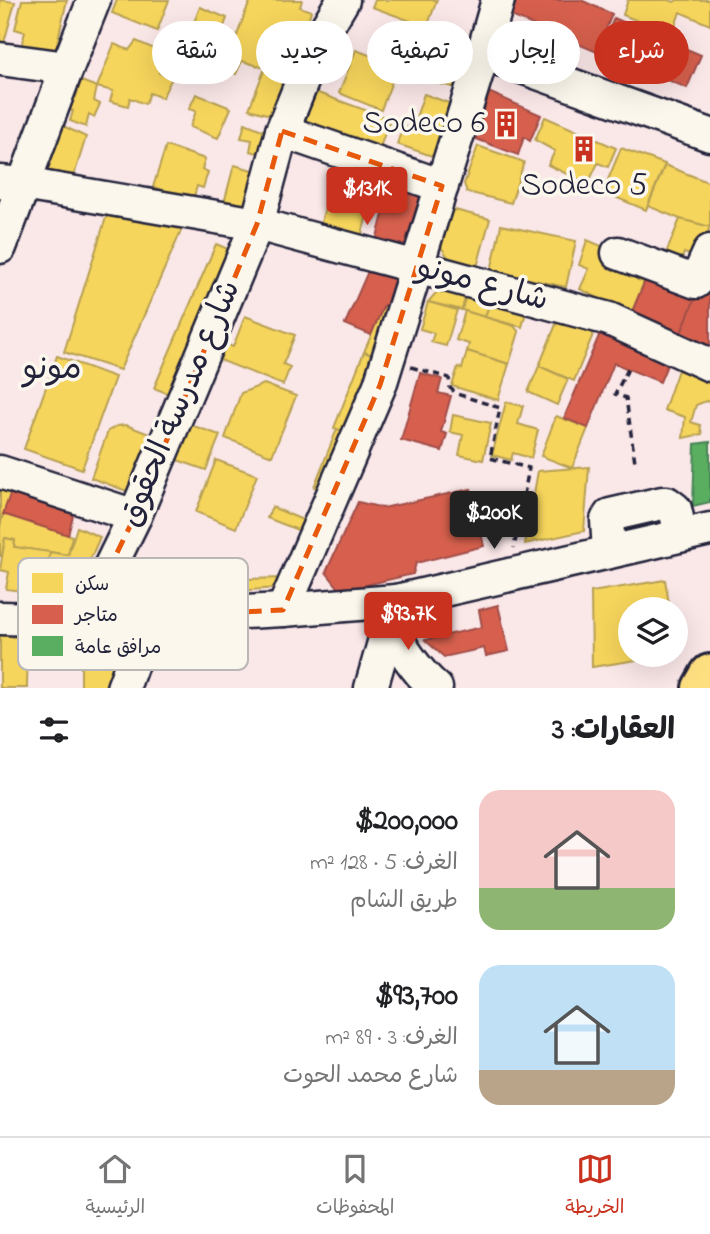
<!DOCTYPE html>
<html lang="ar">
<head>
<meta charset="utf-8">
<style>
  body { margin:0; font-family:"Indie Flower","Playpen Sans Arabic",sans-serif; background:#f2f2f2; color:#202124; direction:rtl; height:100vh; display:flex; flex-direction:column; font-size:26px; white-space:nowrap }
  * { box-sizing:border-box; margin:0 }
  p { font-size:23px; color:#757577 }
  .icon { flex:none; width:38px; height:38px; fill:none; stroke:currentColor; stroke-width:2; stroke-linecap:round; stroke-linejoin:round }
  .map { position:relative; height:688px; overflow:hidden; direction:ltr }
  .details { display:flex; flex-direction:column; background:#fff; flex:1 }
  .details>* { flex:none }
  .hud { position:absolute; left:21px; top:21px; width:668px; height:63px; direction:rtl; display:flex; gap:14px }
  .tools { position:absolute; left:618px; top:597px; display:grid; gap:14px }
  .tools a { display:grid; place-items:center; width:70px; height:70px; border-radius:50%; background:#fff; box-shadow:0 7px 28px #0002; font-size:35px }
  .price { position:absolute; translate:-50% -60px; padding:0 16px; border-radius:7px; background:#c8321e; color:#fff; font-size:23px; line-height:46px; filter:drop-shadow(0 2px 4px #0008) }
  .price::after { content:''; position:absolute; left:50%; top:42px; width:21px; height:16px; margin-left:-10px; background:inherit; clip-path:polygon(0 0,100% 0,50% 100%) }
  .price.active { background:#222; color:#fff }
  ul { padding:0; list-style:none }
  li { display:flex; align-items:center; gap:21px; height:175px; padding:0 35px }
  li span { display:grid; place-items:center; flex:none; width:196px; height:140px; border-radius:21px; color:#555 }
  li>.icon { margin-inline-start:auto }
  span .icon { width:84px; height:84px; fill:#fffc; stroke-width:1 }
  li b { font-size:30px }
  h2 { display:flex; justify-content:space-between; align-items:center; height:84px; padding:0 35px; font-size:30px }
  .chip { padding:0 24px; border-radius:32px; background:#fff; box-shadow:0 7px 28px #0002; font-size:24px; line-height:63px }
  .chip.active { background:#c8321e; color:#fff }
  .dock { display:flex; justify-content:space-around; align-items:center; height:98px; border-top:2px solid #e0e0e0; background:#fff; font-size:19px; color:#757577 }
  .dock a { display:grid; justify-items:center; gap:4px }
  .dock .active { color:#c8321e }
  .map>svg:first-child { display:block }
  .homes { fill:#f6d55c; stroke:#b69f52; stroke-width:2 }
  .shops { fill:#d6604d; stroke:#a04d48; stroke-width:2 }
  .public { fill:#5aae61; stroke:#498456; stroke-width:2 }
  .lines { fill:none; stroke-linecap:round; stroke-linejoin:round }
  .minor-casing { stroke:#22223b; stroke-width:37 }
  .major-casing { stroke:#22223b; stroke-width:44 }
  .path { stroke:#22223b; stroke-width:3.5; stroke-dasharray:7 5; stroke-linecap:butt }
  .minor { stroke:#fbf7ec; stroke-width:32 }
  .major { stroke:#fedf80; stroke-width:38 }
  .marked { fill:none; stroke:#e8590c; stroke-width:5; stroke-dasharray:14 9; stroke-linejoin:round }
  .labels { text-anchor:middle; dominant-baseline:central; stroke-width:7; stroke-linejoin:round; paint-order:stroke }
  .poi-label { font-size:32px; fill:#22223b; stroke:#fbf7ec; text-anchor:end }
  .street-label { font-size:32px; fill:#22223b; stroke:#fbf7ec }
  .neighbourhood-label { font-size:33px; fill:#22223b; stroke:#fbf7ec }
  .key { fill:#fbf7ec; stroke:#bab7b7; stroke-width:2 }
  .key-label { font-size:19px; fill:#22223b }
</style>
</head>
<body>
<div class="map">
<svg width="710" height="688" viewBox="0 0 710 688">
  <rect width="100%" height="100%" fill="#fae7e8"/>
  <filter id="ink" filterUnits="userSpaceOnUse"><feTurbulence type="fractalNoise" baseFrequency=".0143" numOctaves="2"/><feDisplacementMap in="SourceGraphic" scale="14" xChannelSelector="R" yChannelSelector="G"/><feConvolveMatrix kernelMatrix="1 2 1 2 8 2 1 2 1" color-interpolation-filters="sRGB"/></filter>
  <g filter="url(#ink)">
    <g class="homes">
      <polygon points="0,0 15,2 2,50 0,50"/>
      <polygon points="22,0 67,0 56,48 47,54 21,48 25,32 15,29"/>
      <polygon points="117,0 169,0 157,31 112,13"/>
      <polygon points="251,0 302,0 300,7 311,11 277,117 249,109 265,68 242,61 236,74 210,64 217,45 232,50 245,13"/>
      <polygon points="375,0 437,0 427,27 372,7"/>
      <polygon points="628,0 669,0 674,2 677,0 710,0 710,25 680,12 672,35 623,15"/>
      <polygon points="200,7 227,18 210,64 191,55 196,40 189,35"/>
      <polygon points="430,34 472,45 460,89 418,78"/>
      <polygon points="136,41 166,54 159,73 172,78 162,98 150,93 145,104 130,98 128,106 110,101 113,91 97,87 114,44 129,50"/>
      <polygon points="356,50 398,66 381,110 339,93"/>
      <polygon points="81,81 97,87 94,101 100,104 94,117 89,114 86,127 70,121 73,111 64,108 69,94 76,97"/>
      <polygon points="307,89 390,119 377,156 293,125"/>
      <polygon points="196,94 231,108 218,138 190,127 196,111 189,109"/>
      <polygon points="424,94 452,104 435,157 397,144 403,126 412,129"/>
      <polygon points="545,117 616,148 608,167 598,163 588,184 548,165 555,151 535,140"/>
      <polygon points="57,123 86,137 73,179 42,170"/>
      <polygon points="245,123 272,134 266,155 250,151 252,140 241,138"/>
      <polygon points="166,146 205,159 202,169 208,172 203,188 197,186 193,200 153,187"/>
      <polygon points="478,146 524,162 511,203 467,192 464,184"/>
      <polygon points="621,148 665,164 646,210 603,192"/>
      <polygon points="336,164 378,175 360,241 319,230"/>
      <polygon points="234,165 264,173 253,214 223,207"/>
      <polygon points="665,165 710,183 710,227 680,219 648,206"/>
      <polygon points="451,209 490,219 477,267 450,260 441,247"/>
      <polygon points="108,211 185,222 120,370 64,352"/>
      <polygon points="680,219 710,227 697,257 684,253 678,269 662,263"/>
      <polygon points="501,225 576,241 566,287 491,271"/>
      <polygon points="587,240 604,247 602,253 642,269 638,280 644,282 631,314 580,289 589,269 579,265"/>
      <polygon points="216,244 235,252 174,396 154,388"/>
      <polygon points="442,286 467,291 462,310 428,302"/>
      <polygon points="467,291 492,296 485,317 462,310"/>
      <polygon points="492,296 528,305 522,327 485,317"/>
      <polygon points="428,302 457,310 446,346 431,342 434,333 420,329"/>
      <polygon points="384,305 398,311 385,360 364,352"/>
      <polygon points="465,311 514,326 519,332 509,364 467,351 469,344 456,340"/>
      <polygon points="561,312 596,327 574,381 539,366"/>
      <polygon points="245,316 295,335 283,364 290,367 283,385 220,360 226,344 233,347"/>
      <polygon points="467,351 509,364 498,400 452,386 458,367 462,369"/>
      <polygon points="364,352 385,360 355,436 334,428"/>
      <polygon points="57,356 115,377 82,469 24,449"/>
      <polygon points="539,366 568,379 557,405 528,392"/>
      <polygon points="678,370 710,381 710,402 706,401 696,405 691,422 700,425 702,434 683,438 685,417 664,410"/>
      <polygon points="264,384 296,396 272,456 225,438 241,393"/>
      <polygon points="506,402 523,406 518,424 538,430 531,458 513,453 511,460 492,455"/>
      <polygon points="453,415 491,423 483,460 459,455 463,435 450,432"/>
      <polygon points="556,416 588,428 572,468 541,456"/>
      <polygon points="188,424 220,435 206,470 174,459"/>
      <polygon points="126,425 157,437 135,494 91,478 108,431 117,426"/>
      <polygon points="337,429 353,435 330,493 314,487"/>
      <polygon points="216,460 257,475 236,528 196,512"/>
      <polygon points="589,467 584,531 525,544 538,471"/>
      <polygon points="0,482 13,486 0,524"/>
      <polygon points="272,507 317,526 292,587 235,591 234,566 244,568 244,579 284,578 303,532 267,518"/>
      <polygon points="3,514 72,536 68,555 14,547 15,540 5,538 2,556 0,556 0,527"/>
      <polygon points="77,527 100,537 78,587 64,594 43,594 50,552 68,555"/>
      <polygon points="5,538 15,540 14,547 50,552 43,594 6,589 9,572 0,570"/>
      <polygon points="665,580 670,609 630,609 630,654 655,654 656,657 592,667 591,592"/>
      <polygon points="0,635 28,639 27,688 0,688"/>
      <rect x="81" y="642" width="35" height="46"/>
    </g>
    <g class="shops">
      <polygon points="508,0 581,0 612,14 597,52 504,13"/>
      <polygon points="614,18 701,55 687,88 600,52"/>
      <polygon points="486,91 541,115 530,141 524,137 518,155 476,139 471,133"/>
      <polygon points="392,181 420,189 430,208 403,255 374,248"/>
      <polygon points="710,260 710,348 680,335"/>
      <polygon points="372,262 399,274 398,311 384,305 371,335 345,324"/>
      <polygon points="650,269 699,288 680,335 631,314"/>
      <polygon points="601,331 669,360 660,382 614,363 588,428 564,418"/>
      <polygon points="420,373 442,379 438,393 451,396 441,432 447,434 442,451 401,440"/>
      <polygon points="13,486 75,508 68,535 3,514"/>
      <polygon points="471,489 484,546 416,563 413,574 341,591 326,572 358,502 383,508"/>
      <polygon points="498,605 509,651 486,656 484,648 444,657 425,640 482,627 479,610"/>
    </g>
    <polygon class="public" points="710,442 710,502 693,506 695,444"/>
    <g class="lines">
      <g class="minor-casing">
        <g id="minor">
          <polyline points="483,53 710,135"/>
          <polyline points="0,59 67,68"/>
          <polyline points="282,131 442,186"/>
          <polyline points="0,182 23,184 257,224 609,319 710,365"/>
          <polyline points="0,247 67,68 94,0"/>
          <polyline points="618,253 696,282 710,251"/>
          <polyline points="0,472 135,516"/>
          <polyline points="609,552 607,520 610,515 662,503 667,503 675,509 681,535"/>
          <polyline points="283,610 380,385 483,53 498,0"/>
          <polyline points="0,618 84,620 283,610 396,601 710,529"/>
          <polyline points="84,620 135,516 257,224 282,131 318,42 343,0"/>
          <path d="M388 624C402 648 415 670 436 688"/>
          <polyline points="123,688 149,617"/>
          <polyline points="371,688 396,601"/>
        </g>
      </g>
      <g class="major-casing">
        <polyline id="major" points="702,688 710,674"/>
      </g>
      <g class="path">
        <polyline points="411,367 449,378 450,388 457,394 500,408 490,458 529,468 514,548"/>
        <polyline points="628,369 615,394 626,398 635,462"/>
      </g>
      <use href="#minor" class="minor"/>
      <use href="#major" class="major"/>
    </g>
  </g>
  <path class="marked" d="M282 131 442 186 380 385 283 610 84 620 135 516 257 224Z"/>
  <defs>
    <g id="building-bare" transform="scale(2.1)"><path d="M-4-6H4V6H1V3H-1V6H-4ZM-2.5-4.3h1.7v1.8h-1.7ZM.8-4.3h1.7v1.8H.8ZM-2.5-1h1.7V.8h-1.7ZM.8-1h1.7V.8H.8Z" fill="#c8321e" stroke="#fbf7ec" stroke-width="2.5" paint-order="stroke"/></g>
  </defs>
  <g fill-rule="evenodd">
    <use href="#building-bare" x="506" y="124"/>
    <use href="#building-bare" x="584" y="149"/>
  </g>
  <g class="labels">
    <g class="poi-label">
      <text x="485" y="124">Sodeco 6</text>
      <text x="584" y="186" text-anchor="middle">Sodeco 5</text>
    </g>
    <g class="street-label">
      <text transform="translate(482 285) rotate(15)">شارع مونو</text>
      <text transform="translate(181 404) rotate(-67)">شارع مدرسة الحقوق</text>
    </g>
    <g class="neighbourhood-label">
      <text x="52" y="370">مونو</text>
    </g>
  </g>
  <rect x="18" y="558" width="230" height="112" rx="10" class="key"/>
  <rect x="32" y="573" width="31" height="20" fill="#f6d55c"/>
  <rect x="32" y="605" width="31" height="19" fill="#d6604d"/>
  <rect x="32" y="636" width="31" height="20" fill="#5aae61"/>
  <g class="key-label">
    <text x="75" y="590">سكن</text>
    <text x="75" y="621">متاجر</text>
    <text x="75" y="653">مرافق عامة</text>
  </g>
</svg>
<div class="tools">
<a><svg class="icon" aria-label="layers" viewBox="0 0 24 24"><path d="M12 4l9 5-9 5-9-5zM3 14l9 5 9-5"/></svg></a>
</div>
<b class="price" style="left:367px;top:227px">$131K</b>
<b class="price active" style="left:494px;top:551px">$200K</b>
<b class="price" style="left:408px;top:652px">$93.7K</b>
<div class="hud">
<a class="chip active">شراء</a>
<a class="chip">إيجار</a>
<a class="chip">تصفية</a>
<a class="chip">جديد</a>
<a class="chip">شقة</a>
</div>
</div>
<section class="details">
<h2>العقارات: 3<svg class="icon" aria-label="filters" viewBox="0 0 24 24"><path d="M4 7h16M4 17h16"/><circle cx="9" cy="7" r="2"/><circle cx="15" cy="17" r="2"/></svg></h2>
<ul>
<li><span style="background:linear-gradient(#f6c9c9 70%,#8fb573 0)"><svg class="icon" aria-label="home" viewBox="0 0 24 24"><path d="M3 11l9-7 9 7M6 9v11h12V9"/></svg></span><div><b>$200,000</b><p>الغرف: 5 · 128 m²</p><p>طريق الشام</p></div></li>
<li><span style="background:linear-gradient(#bfe0f5 75%,#b9a48a 0)"><svg class="icon" aria-label="home" viewBox="0 0 24 24"><path d="M3 11l9-7 9 7M6 9v11h12V9"/></svg></span><div><b>$93,700</b><p>الغرف: 3 · 89 m²</p><p>شارع محمد الحوت</p></div></li>
</ul>
</section>
<nav class="dock">
<a class="active"><svg class="icon" aria-label="map" viewBox="0 0 24 24"><path d="M3 6l6-2 6 2 6-2v14l-6 2-6-2-6 2zM9 4v14M15 6v14"/></svg>الخريطة</a>
<a><svg class="icon" aria-label="saved" viewBox="0 0 24 24"><path d="M7 4h10v16l-5-4-5 4z"/></svg>المحفوظات</a>
<a><svg class="icon" aria-label="home" viewBox="0 0 24 24"><path d="M3 11l9-7 9 7M6 9v11h12V9"/></svg>الرئيسية</a>
</nav>
</body>
</html>
